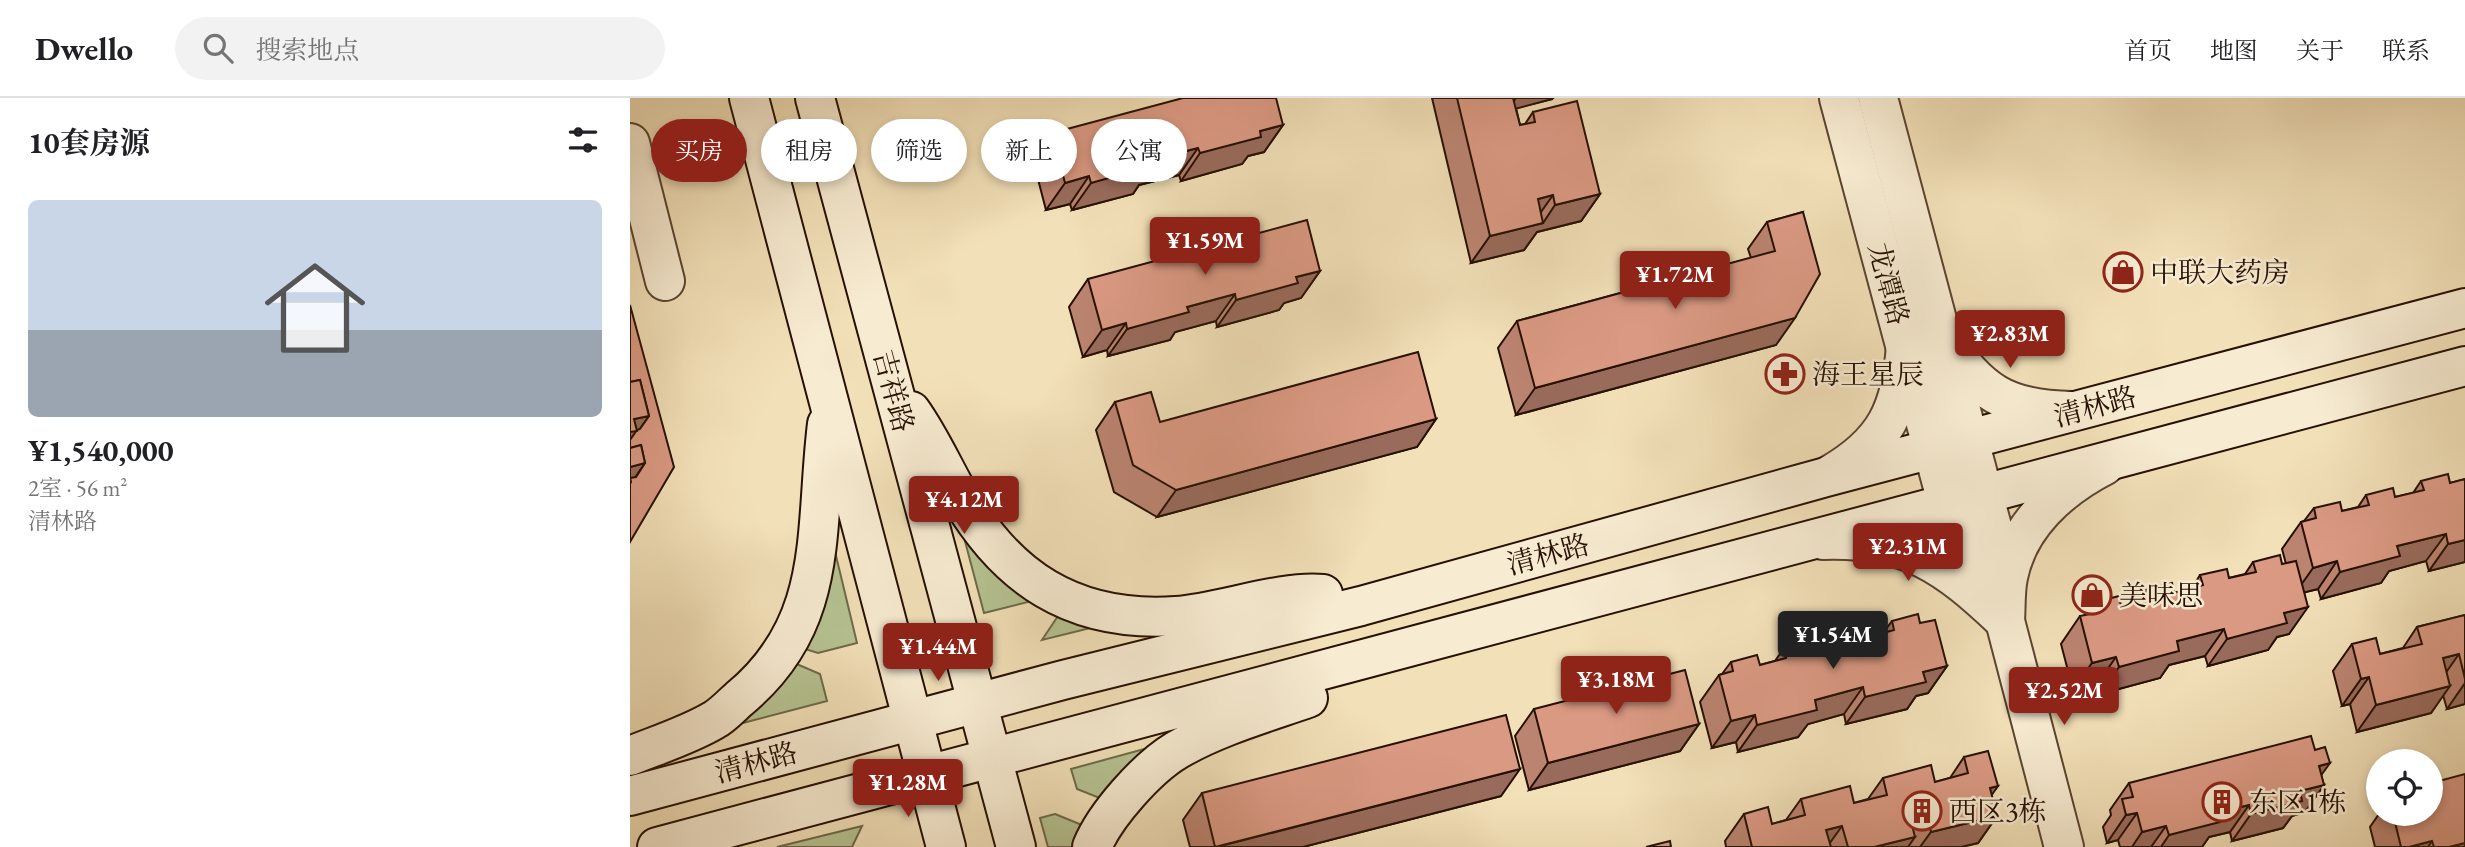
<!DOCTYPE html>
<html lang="zh">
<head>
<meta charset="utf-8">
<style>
  body { margin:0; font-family:"EB Garamond","Noto Serif SC",serif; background:#f2f2f2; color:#202124; height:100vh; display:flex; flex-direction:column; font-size:26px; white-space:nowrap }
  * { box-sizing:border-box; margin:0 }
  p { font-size:23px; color:#757577 }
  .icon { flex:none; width:38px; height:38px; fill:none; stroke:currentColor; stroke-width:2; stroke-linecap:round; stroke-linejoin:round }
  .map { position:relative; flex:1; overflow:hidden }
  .drawer { display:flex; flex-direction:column; background:#fff; width:630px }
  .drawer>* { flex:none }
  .top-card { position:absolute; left:21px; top:21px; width:665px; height:63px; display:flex; gap:14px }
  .tools { position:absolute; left:1736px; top:651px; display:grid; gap:14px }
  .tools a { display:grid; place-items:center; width:77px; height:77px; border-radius:50%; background:#fff; box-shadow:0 4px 10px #0003; font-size:35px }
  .price { position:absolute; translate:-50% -60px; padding:0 16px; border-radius:7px; background:#8f2418; color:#fff; font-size:23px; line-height:46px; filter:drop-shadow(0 2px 4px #0008) }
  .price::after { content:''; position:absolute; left:50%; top:42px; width:21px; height:16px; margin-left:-10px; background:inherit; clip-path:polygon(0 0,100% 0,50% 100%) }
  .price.current { background:#222; color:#fff }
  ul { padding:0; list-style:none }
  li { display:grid; align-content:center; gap:14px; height:371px; padding:0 28px }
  li span { display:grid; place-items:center; height:217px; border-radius:10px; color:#555 }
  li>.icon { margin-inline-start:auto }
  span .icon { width:126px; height:126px; fill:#fffc; stroke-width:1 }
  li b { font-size:30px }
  h2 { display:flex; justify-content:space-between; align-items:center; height:84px; padding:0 28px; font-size:30px }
  .pill { padding:0 24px; border-radius:32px; background:#fff; box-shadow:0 4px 10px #0003; font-size:24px; line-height:63px }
  .pill.current { background:#8f2418; color:#fff }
  header { display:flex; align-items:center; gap:42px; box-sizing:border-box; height:98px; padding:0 35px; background:#fff; border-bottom:2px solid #e0e0e0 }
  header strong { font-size:33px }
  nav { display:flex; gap:38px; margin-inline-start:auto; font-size:24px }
  .search { width:490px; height:63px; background:#f2f2f2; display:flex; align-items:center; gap:18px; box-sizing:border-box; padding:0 24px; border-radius:38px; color:#757577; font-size:26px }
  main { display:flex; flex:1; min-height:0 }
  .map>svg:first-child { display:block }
  .green { fill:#b6c392; stroke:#6e6a4a; stroke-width:2 }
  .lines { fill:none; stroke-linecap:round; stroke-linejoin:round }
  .minor-casing { stroke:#594430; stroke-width:42 }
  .tertiary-casing { stroke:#594430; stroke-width:42 }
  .secondary-casing { stroke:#261002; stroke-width:42 }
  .minor { stroke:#f7ebd1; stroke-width:38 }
  .tertiary { stroke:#f7ebd1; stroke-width:38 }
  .secondary { stroke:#f7ebd1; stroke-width:38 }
  .wall { fill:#bb8471; stroke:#261002; stroke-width:2 }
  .shaded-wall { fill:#996b5c; stroke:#261002; stroke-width:2 }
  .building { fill:#da9983; stroke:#261002; stroke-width:2 }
  .labels { text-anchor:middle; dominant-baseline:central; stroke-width:5; stroke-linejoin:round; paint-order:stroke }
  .poi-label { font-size:28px; fill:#261002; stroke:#f7ebd1; text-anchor:start }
  .street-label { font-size:28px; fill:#261002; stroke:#f7ebd1 }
</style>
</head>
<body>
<header>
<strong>Dwello</strong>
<div class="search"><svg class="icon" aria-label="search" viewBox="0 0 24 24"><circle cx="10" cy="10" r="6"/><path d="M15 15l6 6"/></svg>搜索地点</div>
<nav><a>首页</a><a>地图</a><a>关于</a><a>联系</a></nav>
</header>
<main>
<section class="drawer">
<h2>10套房源<svg class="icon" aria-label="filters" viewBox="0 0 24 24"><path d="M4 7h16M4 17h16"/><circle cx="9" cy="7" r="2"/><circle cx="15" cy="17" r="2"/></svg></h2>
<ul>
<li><span style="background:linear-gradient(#c9d6e8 60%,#9aa5b1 0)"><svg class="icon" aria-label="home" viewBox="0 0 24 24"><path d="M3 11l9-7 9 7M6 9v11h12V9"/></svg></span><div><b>¥1,540,000</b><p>2室 · 56 m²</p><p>清林路</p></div></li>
</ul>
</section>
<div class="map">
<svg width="1835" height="749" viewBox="0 0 1835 749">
  <rect width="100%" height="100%" fill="#f2e0b8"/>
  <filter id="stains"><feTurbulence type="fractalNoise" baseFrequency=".00286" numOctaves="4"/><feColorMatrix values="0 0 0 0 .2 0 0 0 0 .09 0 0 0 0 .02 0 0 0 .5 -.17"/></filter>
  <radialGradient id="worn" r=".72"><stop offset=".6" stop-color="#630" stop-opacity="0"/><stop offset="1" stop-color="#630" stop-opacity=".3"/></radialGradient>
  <g class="green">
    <polygon points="195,412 227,545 188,555 172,550"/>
    <polygon points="327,413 406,502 354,515"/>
    <polygon points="430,515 501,520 412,542"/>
    <polygon points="162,564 190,576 197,603 71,636"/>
    <path d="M529 647C503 662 486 674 472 701L447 691 441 671Z"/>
    <polygon points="425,716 457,729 446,749 418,749 410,720"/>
    <polygon points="232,728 222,749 147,749"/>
  </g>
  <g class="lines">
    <g class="minor-casing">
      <g id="minor">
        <polyline points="1209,0 1334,468 1362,504"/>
        <polyline points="1248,0 1370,459 1375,523 1434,749"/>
        <polyline points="0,45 35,183"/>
      </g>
    </g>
    <g class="tertiary-casing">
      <g id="tertiary">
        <path d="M1312 239C1350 294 1374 312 1442 313"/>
        <path d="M1200 377C1256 345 1271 311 1276 248"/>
        <path d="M1193 442C1278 439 1316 467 1375 523"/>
        <path d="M1375 523C1376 509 1375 493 1378 479 1388 427 1430 390 1475 367"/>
      </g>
    </g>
    <g class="secondary-casing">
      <g id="secondary">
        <polyline points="119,0 316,749"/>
        <polyline points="185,0 386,749"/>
        <path d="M281 313C299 338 311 365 326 392 375 480 443 525 546 518 591 515 649 492 693 496"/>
        <path d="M0 658C27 647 59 637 84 622 93 617 101 608 109 601 201 525 184 432 197 326"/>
        <polyline points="0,698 433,582 731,508 1196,379 1835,210"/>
        <polyline points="27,749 1835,268"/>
        <path d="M462 749C475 717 517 670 547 652 586 629 635 615 678 600"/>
      </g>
    </g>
    <use href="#minor" class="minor"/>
    <use href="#tertiary" class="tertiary"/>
    <use href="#secondary" class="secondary"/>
  </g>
  <g class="wall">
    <polygon points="802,0 923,0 922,1 886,10 890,27 895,26 903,14 970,96 951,123 907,134 894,152 841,165"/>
    <polygon points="653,27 634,54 618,58 612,66 551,83 549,77 509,87 503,96 442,112 440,106 416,112 403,62 422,35"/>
    <polygon points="1173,114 1146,247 886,317 868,250 887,223 1121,160 1118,151 1137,124"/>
    <polygon points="690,173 671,200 654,205 649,212 587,229 586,223 545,234 540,242 478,258 477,252 453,259 439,209 458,181"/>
    <polygon points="485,304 530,324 806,321 787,349 527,419 484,394 466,332"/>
    <polygon points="1835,381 1835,464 1799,473 1796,463 1759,473 1751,485 1691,501 1688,491 1675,494 1659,536 1647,539 1638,552 1578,568 1575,558 1539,567 1530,580 1470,596 1467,586 1443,592 1431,546 1450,518 1454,518 1462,505 1491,508 1507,504 1515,492 1544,495 1562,490 1570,477 1599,480 1615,476 1623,464 1652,466 1656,466 1652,451 1671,424 1674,423 1684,410 1712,413 1728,409 1736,397 1765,399 1783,395 1791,383 1820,385"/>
    <polygon points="1835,517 1835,606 1817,611 1813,597 1801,615 1727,634 1720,606 1712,608 1703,573 1722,546 1750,556 1773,550 1787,529"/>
    <polygon points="1262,523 1290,525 1317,568 1298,595 1286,598 1277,611 1216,626 1214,616 1178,626 1168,639 1108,654 1106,644 1082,650 1070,604 1089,577 1092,576 1101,564 1130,567 1145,563 1154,550 1183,553 1200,548 1209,536 1238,539 1253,535"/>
    <polygon points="904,611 1069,626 1050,653 899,692 885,638"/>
    <polygon points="1334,659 1368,688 1361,697 1367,718 1348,745 1331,749 1279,749 1278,748 1278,749 1096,749 1095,743 1114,716 1142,726 1156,722 1171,701 1224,705 1238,701 1253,680 1305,684 1320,680"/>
    <polygon points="1691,677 1694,687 1675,714 1662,718 1653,730 1602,743 1600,734 1579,739 1572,749 1490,749 1488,742 1477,745 1473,729 1481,717 1480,712 1499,685"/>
    <polygon points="1809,683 1835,749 1745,749 1740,729 1749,716 1801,716 1804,690"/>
    <polygon points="572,695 871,698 673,749 560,749 553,722"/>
  </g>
  <g class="shaded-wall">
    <polygon points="886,0 923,0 922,1 877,13"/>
    <polygon points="653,27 634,54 618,58 612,66 551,83 570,55 630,33"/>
    <polygon points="568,50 549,77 509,87 503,96 442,112 461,85 521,62"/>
    <polygon points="459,78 440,106 416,112 435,85"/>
    <polygon points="970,96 951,123 907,134 894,152 841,165 860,138 913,125 925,107"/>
    <polygon points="923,97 904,124 908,101"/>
    <polygon points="690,173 671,200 654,205 649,212 587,229 606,202 666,179"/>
    <polygon points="605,196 586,223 545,234 540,242 478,258 497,231 557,209"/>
    <polygon points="1165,220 1146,247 886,317 905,290"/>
    <polygon points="496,225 477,252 453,259 472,232"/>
    <polygon points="19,318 0,345 0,327 4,321"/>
    <polygon points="806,321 787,349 527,419 546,392"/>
    <polygon points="15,365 0,387 0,369"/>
    <polygon points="1816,436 1796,463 1759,473 1751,485 1691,501 1710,474 1767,448"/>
    <polygon points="1835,442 1835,464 1799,473 1818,446"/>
    <polygon points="1707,463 1688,491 1664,497 1683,470"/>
    <polygon points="1678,509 1659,536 1647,539 1638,552 1578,568 1597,541 1654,515"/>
    <polygon points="1594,531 1575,558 1539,567 1530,580 1470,596 1489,569 1547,543"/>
    <polygon points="1829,556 1810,583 1813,560"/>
    <polygon points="1486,559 1467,586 1443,592 1462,565"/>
    <polygon points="1317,568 1298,595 1286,598 1277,611 1216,626 1235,599 1293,574"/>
    <polygon points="1739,579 1720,606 1712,608 1731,581"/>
    <polygon points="1835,585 1835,606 1817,611"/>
    <polygon points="1820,588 1801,615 1727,634 1746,607"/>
    <polygon points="1233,589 1214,616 1178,626 1168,639 1108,654 1127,627 1185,602"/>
    <polygon points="1125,617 1106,644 1082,650 1101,623"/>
    <polygon points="1069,626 1050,653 899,692 918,665"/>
    <polygon points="1700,665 1682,690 1694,687 1675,714 1662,718 1653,730 1602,743 1621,716 1689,668"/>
    <polygon points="890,671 871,698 673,749 587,749"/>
    <polygon points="1368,688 1349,715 1360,690"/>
    <polygon points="1294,707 1275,734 1278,711"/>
    <polygon points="1619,707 1600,734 1579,739 1572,749 1531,749 1539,737 1587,715"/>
    <polygon points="1507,715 1488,742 1477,745 1496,717"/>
    <polygon points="1367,718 1348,745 1331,749 1290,749 1301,734"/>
    <polygon points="1212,728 1197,749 1196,732"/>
    <polygon points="1536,728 1521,749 1502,749 1512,734"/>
    <polygon points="1285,739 1278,749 1244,749"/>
    <polygon points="1802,743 1798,749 1779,749"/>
    <polygon points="1835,745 1835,749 1819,749"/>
  </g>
  <g class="building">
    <polygon points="553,0 646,0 653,27 630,33 631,39 570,55 568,50 521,62 522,68 461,85 459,78 435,85 422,35"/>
    <polygon points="827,0 883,0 890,27 905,24 903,14 947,3 970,96 925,107 923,97 908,101 913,125 860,138"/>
    <polygon points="1173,114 1190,176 1165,220 905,290 887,223 1145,153 1137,124"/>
    <polygon points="677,122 690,173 666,179 668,185 606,202 605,196 557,209 559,214 497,231 496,225 472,232 458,181"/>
    <polygon points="0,207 44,369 0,444 0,386 1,384 0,380 6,379 15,365 11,347 0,350 0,342 7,332 10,331 19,318 10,282 0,284"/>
    <polygon points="788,254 806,321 546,392 503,367 485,304 521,294 530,324"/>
    <polygon points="10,282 19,318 4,321 7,333 0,334 0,284"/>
    <polygon points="11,347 15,365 0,369 0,350"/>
    <polygon points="1818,376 1820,385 1835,381 1835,442 1818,446 1816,436 1767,448 1770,458 1710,474 1707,463 1683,470 1671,424 1686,420 1684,410 1710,404 1712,413 1739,407 1736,397 1763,390 1765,399 1794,392 1791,383"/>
    <polygon points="1650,457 1652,466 1666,463 1678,509 1654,515 1657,525 1597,541 1594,531 1547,543 1549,553 1489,569 1486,559 1462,565 1450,518 1465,515 1462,505 1489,498 1491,508 1518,501 1515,492 1542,485 1544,495 1573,487 1570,477 1597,471 1599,480 1626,474 1623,464"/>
    <polygon points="1288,516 1290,525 1305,522 1317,568 1293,574 1296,584 1235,599 1233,589 1185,602 1187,612 1127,627 1125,617 1101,623 1089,577 1103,573 1101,564 1127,557 1130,567 1156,560 1154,550 1180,544 1183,553 1211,545 1209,536 1235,529 1238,539 1264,532 1262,523"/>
    <polygon points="1835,517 1835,581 1829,556 1813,560 1820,588 1746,607 1739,579 1731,581 1722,546 1746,540 1750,556 1792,546 1787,529"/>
    <polygon points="1055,572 1069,626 918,665 904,611"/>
    <polygon points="876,617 890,671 585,749 572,695"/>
    <polygon points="1681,638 1685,652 1695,649 1700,665 1689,668 1694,687 1670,693 1672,703 1621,716 1619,707 1587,715 1590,724 1539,737 1536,728 1512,734 1507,715 1496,717 1492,701 1503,699 1499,685"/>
    <polygon points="1358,653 1368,688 1360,690 1367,718 1301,734 1294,707 1278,711 1285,739 1244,749 1218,749 1212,728 1196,732 1201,749 1122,749 1114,716 1138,709 1142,726 1175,717 1171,701 1220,688 1224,705 1257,697 1253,680 1301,667 1305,684 1338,675 1334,659"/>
    <polygon points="1835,676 1835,745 1819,749 1804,749 1802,743 1779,749 1771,749 1763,716 1801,716 1801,691 1810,688 1809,683"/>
    <polygon points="1040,743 1041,749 1016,749"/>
  </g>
  <defs>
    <g id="shop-ring" transform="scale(2.0125)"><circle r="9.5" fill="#f7ebd1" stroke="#8f2418" stroke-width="1.5"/><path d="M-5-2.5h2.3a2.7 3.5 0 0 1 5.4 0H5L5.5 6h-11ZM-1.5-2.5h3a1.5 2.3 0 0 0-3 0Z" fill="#8f2418"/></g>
    <g id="pharmacy-ring" transform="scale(2.0125)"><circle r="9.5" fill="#f7ebd1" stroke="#8f2418" stroke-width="1.5"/><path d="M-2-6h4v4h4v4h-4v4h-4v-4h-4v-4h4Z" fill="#8f2418"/></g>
    <g id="building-ring" transform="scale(2.0125)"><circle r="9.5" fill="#f7ebd1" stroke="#8f2418" stroke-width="1.5"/><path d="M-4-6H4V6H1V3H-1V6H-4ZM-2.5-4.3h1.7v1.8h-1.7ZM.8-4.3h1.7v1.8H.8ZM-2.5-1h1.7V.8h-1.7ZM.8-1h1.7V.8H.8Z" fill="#8f2418"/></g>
  </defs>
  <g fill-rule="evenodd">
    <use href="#shop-ring" x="1493" y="174"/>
    <use href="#pharmacy-ring" x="1155" y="276"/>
    <use href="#shop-ring" x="1462" y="497"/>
    <use href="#building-ring" x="1592" y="704"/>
    <use href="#building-ring" x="1292" y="713"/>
  </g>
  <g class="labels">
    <g class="poi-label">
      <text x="1520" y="174">中联大药房</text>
      <text x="1182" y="276">海王星辰</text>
      <text x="1489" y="497">美味思</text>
      <text x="1619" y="704">东区1栋</text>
      <text x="1319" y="713">西区3栋</text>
    </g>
    <g class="street-label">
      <text transform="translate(1259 186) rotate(75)">龙潭路</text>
      <text transform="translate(264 293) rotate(75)">吉祥路</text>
      <text transform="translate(1465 308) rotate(-15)">清林路</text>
      <text transform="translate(918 456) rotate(-15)">清林路</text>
      <text transform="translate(126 664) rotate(-15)">清林路</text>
    </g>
  </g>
  <rect width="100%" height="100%" filter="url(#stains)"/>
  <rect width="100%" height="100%" fill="url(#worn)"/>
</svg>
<div class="tools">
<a><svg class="icon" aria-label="locate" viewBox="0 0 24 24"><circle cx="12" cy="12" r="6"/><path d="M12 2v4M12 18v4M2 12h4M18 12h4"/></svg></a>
</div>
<b class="price" style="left:575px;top:179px">¥1.59M</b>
<b class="price" style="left:1045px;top:213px">¥1.72M</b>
<b class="price" style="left:1380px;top:272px">¥2.83M</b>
<b class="price" style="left:334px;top:438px">¥4.12M</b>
<b class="price" style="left:1278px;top:485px">¥2.31M</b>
<b class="price current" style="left:1203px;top:573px">¥1.54M</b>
<b class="price" style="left:308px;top:585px">¥1.44M</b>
<b class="price" style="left:986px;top:618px">¥3.18M</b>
<b class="price" style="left:1434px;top:629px">¥2.52M</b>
<b class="price" style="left:278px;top:721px">¥1.28M</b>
<div class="top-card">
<a class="pill current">买房</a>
<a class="pill">租房</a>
<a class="pill">筛选</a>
<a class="pill">新上</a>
<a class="pill">公寓</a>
</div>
</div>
</main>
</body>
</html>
